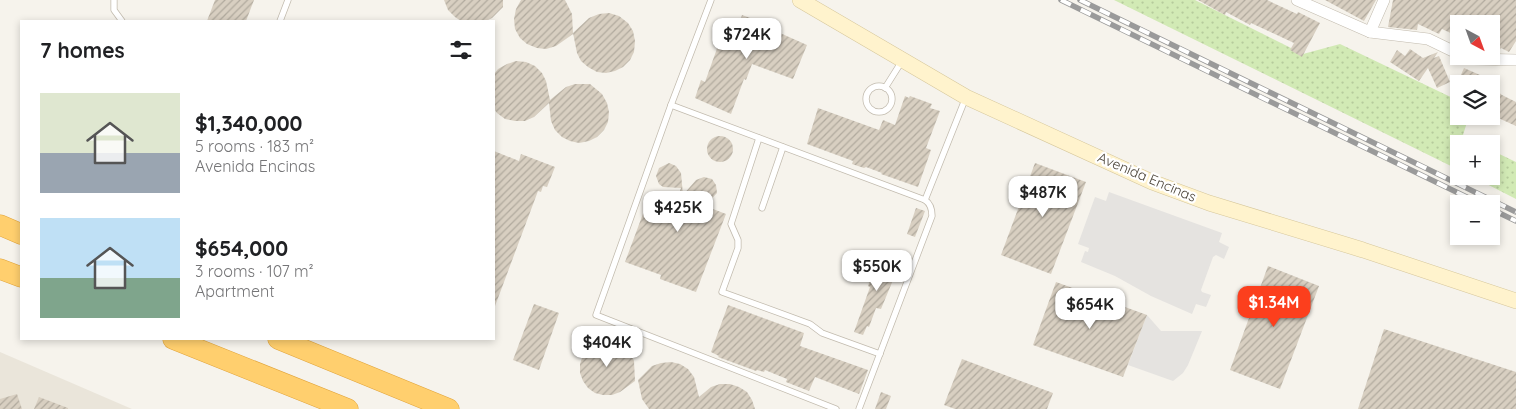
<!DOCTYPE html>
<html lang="en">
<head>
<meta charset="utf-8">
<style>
  body { margin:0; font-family:Quicksand,sans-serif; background:#f2f2f2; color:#202124; height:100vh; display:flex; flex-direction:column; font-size:19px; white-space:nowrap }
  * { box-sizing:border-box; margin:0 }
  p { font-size:16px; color:#757577 }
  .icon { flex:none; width:28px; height:28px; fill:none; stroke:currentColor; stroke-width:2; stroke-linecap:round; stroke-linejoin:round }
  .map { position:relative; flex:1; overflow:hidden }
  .drawer { position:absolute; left:20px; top:20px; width:475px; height:320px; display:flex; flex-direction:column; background:#fff; border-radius:0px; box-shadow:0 2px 8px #0003 }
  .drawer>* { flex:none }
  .needle { width:32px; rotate:139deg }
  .buttons { position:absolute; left:1450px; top:15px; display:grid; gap:10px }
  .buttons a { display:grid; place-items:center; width:50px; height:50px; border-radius:0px; background:#fff; box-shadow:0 2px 8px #0003; font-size:25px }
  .price { position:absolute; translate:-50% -42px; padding:0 11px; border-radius:10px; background:#fff; color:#222; font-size:16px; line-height:32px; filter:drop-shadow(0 1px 2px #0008) }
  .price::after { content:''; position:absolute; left:50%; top:30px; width:15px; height:11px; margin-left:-8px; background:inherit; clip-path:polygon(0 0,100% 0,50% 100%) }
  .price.selected { background:#fc3f1d; color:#fff }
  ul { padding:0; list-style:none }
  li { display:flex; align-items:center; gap:15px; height:125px; padding:0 20px }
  li span { display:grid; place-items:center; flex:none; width:140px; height:100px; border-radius:0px; color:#555 }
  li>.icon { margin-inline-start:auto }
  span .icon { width:60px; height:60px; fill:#fffc; stroke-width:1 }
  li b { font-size:21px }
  h2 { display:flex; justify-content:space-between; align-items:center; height:60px; padding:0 20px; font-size:21px }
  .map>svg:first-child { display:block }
  .residential { fill:#eae5da }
  .green { fill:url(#green-dots) }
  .parking { fill:#e5e3e0 }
  .building { fill:url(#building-hatch) }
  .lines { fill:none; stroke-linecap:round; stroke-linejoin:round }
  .lane-casing { stroke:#c2bbae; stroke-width:7 }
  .street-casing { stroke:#c2bbae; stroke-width:12 }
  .secondary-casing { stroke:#d6c79b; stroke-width:16 }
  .highway-casing { stroke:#e0a43c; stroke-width:21 }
  .lane { stroke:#fff; stroke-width:5.5 }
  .street { stroke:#fff; stroke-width:11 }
  .secondary { stroke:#fff3cd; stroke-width:15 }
  .highway { stroke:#ffcf6e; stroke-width:20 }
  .rail-casing { stroke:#9a9a9a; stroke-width:5.5 }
  .rail { stroke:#fff; stroke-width:4; stroke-dasharray:11; stroke-linecap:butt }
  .labels { text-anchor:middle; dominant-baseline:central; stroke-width:4.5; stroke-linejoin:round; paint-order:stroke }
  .street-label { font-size:14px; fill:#4b4439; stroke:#fff }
</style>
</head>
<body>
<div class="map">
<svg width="1516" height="409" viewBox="0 0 1516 409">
  <defs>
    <pattern id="green-dots" width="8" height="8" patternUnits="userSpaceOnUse" patternTransform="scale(1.25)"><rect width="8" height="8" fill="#d2eab5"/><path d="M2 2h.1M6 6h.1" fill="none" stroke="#b6ca9c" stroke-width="1.8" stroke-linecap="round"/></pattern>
    <pattern id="building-hatch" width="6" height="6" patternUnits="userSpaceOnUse" patternTransform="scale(1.25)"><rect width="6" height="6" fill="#d8cfc1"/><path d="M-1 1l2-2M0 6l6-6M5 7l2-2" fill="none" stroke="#b1aa9e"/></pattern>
  </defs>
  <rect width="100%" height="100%" fill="#f6f3ec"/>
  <polygon class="residential" points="0,352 132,409 0,409"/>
  <g class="green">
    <polygon points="1114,0 1195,0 1303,54 1340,44 1459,101 1459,116 1469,116 1463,135 1480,144 1459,144 1459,170"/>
    <polygon points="1491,150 1516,162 1516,199 1471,176 1491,176"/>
  </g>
  <g class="parking">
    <polygon points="1109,192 1222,233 1219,242 1229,247 1224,259 1216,255 1213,257 1201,290 1202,292 1211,295 1206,307 1196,304 1192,314 1151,296 1115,276 1081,262 1085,251 1088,252 1089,248 1078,244 1095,197 1106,201"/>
    <polygon points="1147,315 1161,331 1202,331 1188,365 1183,373 1173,381 1128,365"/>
  </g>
  <g class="building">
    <polygon points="215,0 254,0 246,21 207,21"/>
    <polygon points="444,0 503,0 503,7 492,18 486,21 461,21 455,17 448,10"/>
    <polygon points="521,0 565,0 572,14 573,34 556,46 546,49 537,48 527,44 520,38 515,29 514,19 516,9"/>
    <polygon points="1198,0 1267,0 1297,14 1298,12 1320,23 1302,57 1290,50 1294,43 1251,23 1250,25 1226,12 1225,15"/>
    <polygon points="1325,0 1376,0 1364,21"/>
    <polygon points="1393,0 1516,0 1516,41 1509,52 1501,48 1498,52 1491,48 1491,24 1459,24 1459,37 1442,29 1439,34 1418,24 1417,30 1388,27"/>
    <polygon points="609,13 619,16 628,23 633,31 635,41 634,52 630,60 623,67 615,71 606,73 597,72 588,67 581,61 577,53 573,33 589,18 599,14"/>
    <polygon points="742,15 764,23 764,25 781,31 780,33 807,45 793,79 752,64 746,80 744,79 731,114 695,98 701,80 705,82 724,29 721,28 724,19 739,24"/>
    <polygon points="1410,49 1423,58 1438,52 1434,58 1439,56 1450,82 1437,88 1428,68 1419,81 1390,62 1397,50 1405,56"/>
    <polygon points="516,61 526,62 535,66 542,73 546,81 550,100 566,87 575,84 590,84 602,94 607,103 609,112 608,122 604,130 597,137 589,141 579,143 570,141 562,137 555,130 551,121 549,103 534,117 525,121 515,121 505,119 497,113 494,109 494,74 498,69 507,64"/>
    <polygon points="1464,68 1480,75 1476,84 1457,84"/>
    <polygon points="1491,86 1502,95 1516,102 1516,126 1496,117 1497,116 1491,113"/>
    <polygon points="905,96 909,98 910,96 932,104 930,108 940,111 926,148 931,150 918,187 881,174 882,173 866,167 864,168 852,164 853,161 807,144 818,108 879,130 883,120 895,125"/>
    <circle cx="720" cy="149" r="13"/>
    <polygon points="494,151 519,161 521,154 555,167 547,187 543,186 541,192 538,191 495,306"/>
    <polygon points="669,163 676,166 681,173 683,195 696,180 704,177 712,179 716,185 717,193 705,206 726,214 696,292 660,279 661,275 625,262 647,203 672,213 681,188 663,187 659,184 656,176 659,168"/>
    <polygon points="1035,163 1086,182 1051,274 1001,255"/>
    <polygon points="916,208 925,211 915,237 907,234"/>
    <polygon points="881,256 898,262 896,267 898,268 881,309 876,308 869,327 867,326 863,335 854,332 870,287 868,286 877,260 879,261"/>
    <polygon points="1268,266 1319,286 1280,389 1230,370"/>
    <polygon points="1056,282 1147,315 1123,377 1033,345"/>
    <polygon points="534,304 559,313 539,370 513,360"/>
    <polygon points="728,305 804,333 800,346 868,370 859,394 815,377 809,391 786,382 787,379 765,370 764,372 757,370 756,371 718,357 719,356 711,352"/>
    <polygon points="1384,329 1516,372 1516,409 1358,409"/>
    <polygon points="606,340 615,341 624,345 630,352 634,361 635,381 620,392 612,395 603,395 595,393 588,388 583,381 580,373 580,364 583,355 588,347 596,342"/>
    <polygon points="962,359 1053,393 1047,409 955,409 944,405"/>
    <polygon points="671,362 680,364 688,369 694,377 699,397 711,387 720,384 730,384 739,387 747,392 752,400 755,409 649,409 642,399 638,380 652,366 661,363"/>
    <polygon points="881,392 891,396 886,409 875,409"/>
    <polygon points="17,394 22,409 0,409 0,399"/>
    <polygon points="39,397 68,408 68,409 34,409"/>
  </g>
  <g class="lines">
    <g class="lane-casing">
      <g id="lane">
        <polyline points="114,0 114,10 122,21"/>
        <polyline points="711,0 671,105 596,315 836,409"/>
        <polyline points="280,21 288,0"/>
        <circle cx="879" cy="99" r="13"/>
        <polyline points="885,88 902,61"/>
        <path d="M671 105 925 200C931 204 932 210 932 216L859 409"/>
        <polyline points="759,138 731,224 738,240 738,248 722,292 810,324 822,333 880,354"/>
        <polyline points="925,200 966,97"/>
        <polyline points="762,208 783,147"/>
      </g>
    </g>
    <g class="street-casing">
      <g id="street">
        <polyline points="1297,0 1370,32 1428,39 1459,54"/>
        <polyline points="1370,32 1384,0"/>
        <polyline points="1465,56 1474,59 1516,60"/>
      </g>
    </g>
    <g class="secondary-casing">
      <polyline id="secondary" points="800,0 966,97 1152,182 1209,203 1363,250 1516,301"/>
    </g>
    <g class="highway-casing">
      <g id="highway">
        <polyline points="0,225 21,234"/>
        <polyline points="0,269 21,277"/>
        <polyline points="173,339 348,409"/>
        <polyline points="278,339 449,409"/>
      </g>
    </g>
    <use href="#lane" class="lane"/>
    <use href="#street" class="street"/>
    <use href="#secondary" class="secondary"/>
    <use href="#highway" class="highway"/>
    <g class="rail-casing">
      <g id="rail">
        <polyline points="1061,0 1481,204"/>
        <polyline points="1080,0 1516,212"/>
        <polyline points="1491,209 1516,221"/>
      </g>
    </g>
    <use href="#rail" class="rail"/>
  </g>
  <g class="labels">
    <g class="street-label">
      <text transform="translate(1147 177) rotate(23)">Avenida Encinas</text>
    </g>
  </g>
</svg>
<div class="buttons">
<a><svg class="needle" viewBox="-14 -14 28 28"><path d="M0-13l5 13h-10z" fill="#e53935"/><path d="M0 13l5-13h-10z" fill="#757577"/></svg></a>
<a><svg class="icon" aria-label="layers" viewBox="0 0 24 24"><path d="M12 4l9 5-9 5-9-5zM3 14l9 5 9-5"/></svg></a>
<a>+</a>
<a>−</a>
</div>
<b class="price" style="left:747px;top:60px">$724K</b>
<b class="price" style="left:1043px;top:218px">$487K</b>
<b class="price" style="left:678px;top:233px">$425K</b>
<b class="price" style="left:877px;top:292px">$550K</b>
<b class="price selected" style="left:1274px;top:328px">$1.34M</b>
<b class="price" style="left:1090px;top:330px">$654K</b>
<b class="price" style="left:607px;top:368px">$404K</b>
<section class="drawer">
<h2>7 homes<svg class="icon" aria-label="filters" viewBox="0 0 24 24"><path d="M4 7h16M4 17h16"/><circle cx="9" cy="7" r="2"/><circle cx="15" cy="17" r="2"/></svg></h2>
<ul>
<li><span style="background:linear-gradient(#dfe7d0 60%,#9aa5b1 0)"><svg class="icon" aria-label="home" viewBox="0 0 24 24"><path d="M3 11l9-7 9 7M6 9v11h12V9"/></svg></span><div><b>$1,340,000</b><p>5 rooms · 183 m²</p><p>Avenida Encinas</p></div></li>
<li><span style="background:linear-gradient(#bfe0f5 60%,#7fa58c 0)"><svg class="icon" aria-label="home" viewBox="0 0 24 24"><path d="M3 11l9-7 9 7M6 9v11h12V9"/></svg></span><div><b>$654,000</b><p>3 rooms · 107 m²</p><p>Apartment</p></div></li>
</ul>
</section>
</div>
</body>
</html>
